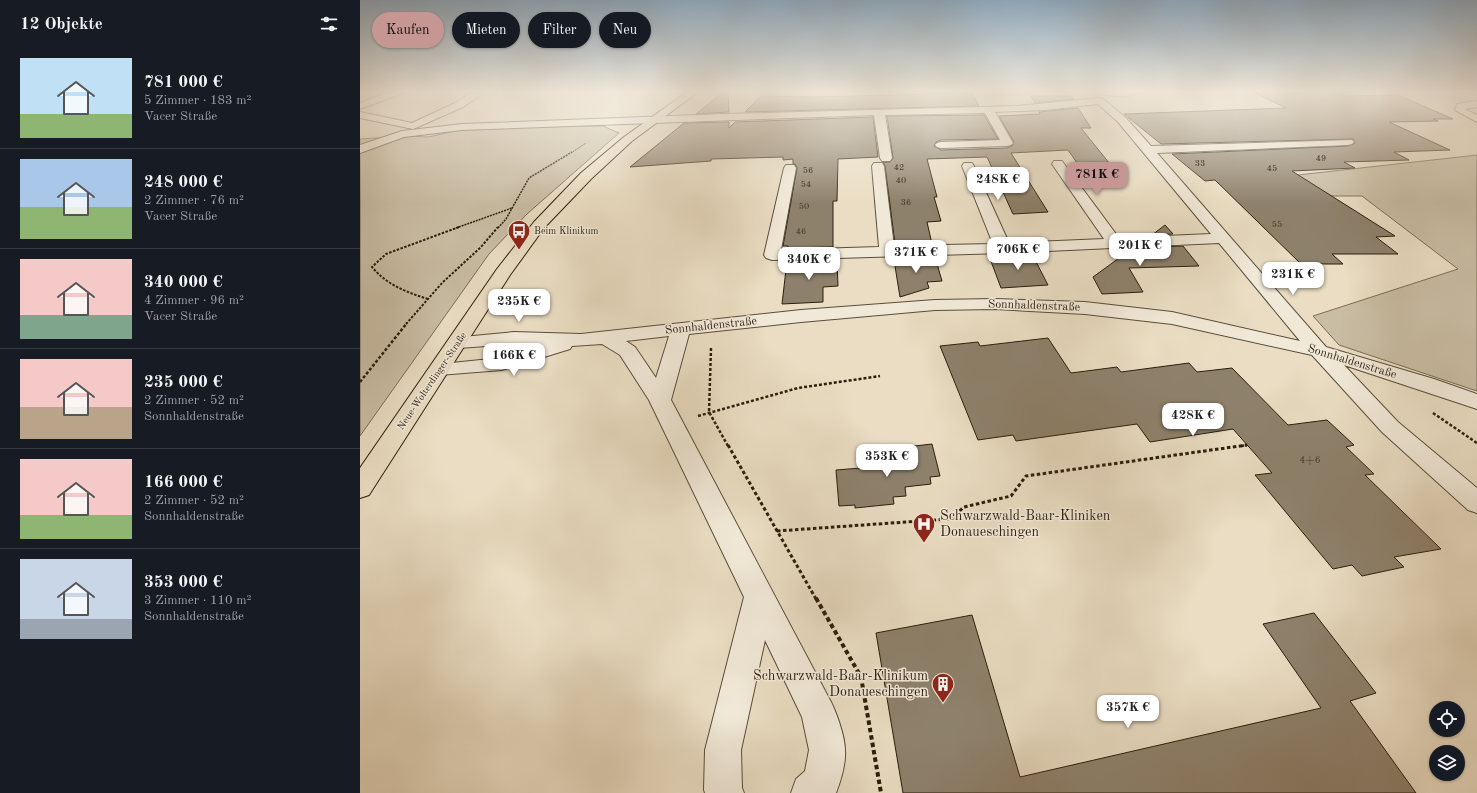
<!DOCTYPE html>
<html lang="de">
<head>
<meta charset="utf-8">
<style>
  body { margin:0; font-family:"Old Standard TT",serif; background:#242831; color:#f1f3f6; height:100vh; display:flex; flex-direction:column; font-size:15px; white-space:nowrap }
  * { box-sizing:border-box; margin:0 }
  p { font-size:13px; color:#9ea1a6 }
  .icon { flex:none; width:22px; height:22px; fill:none; stroke:currentColor; stroke-width:2; stroke-linecap:round; stroke-linejoin:round }
  .map { position:relative; flex:1; overflow:hidden }
  .panel { display:flex; flex-direction:column; background:#171b24; width:360px }
  .panel>* { flex:none }
  .top-card { position:absolute; left:12px; top:12px; width:380px; height:36px; display:flex; gap:8px }
  .controls { position:absolute; left:1069px; top:701px; display:grid; gap:8px }
  .controls a { display:grid; place-items:center; width:36px; height:36px; border-radius:50%; background:#171b24; box-shadow:0 1px 3px #0004; font-size:20px }
  .price { position:absolute; translate:-50% -34px; padding:0 9px; border-radius:8px; background:#fff; color:#222; font-size:13px; line-height:26px; filter:drop-shadow(0 1px 2px #0008) }
  .price::after { content:''; position:absolute; left:50%; top:24px; width:12px; height:9px; margin-left:-6px; background:inherit; clip-path:polygon(0 0,100% 0,50% 100%) }
  .price.selected { background:#c59692; color:#111 }
  ul { padding:0; list-style:none }
  li { display:flex; align-items:center; gap:12px; height:100px; padding:0 20px }
  li+li { border-top:1px solid #363941 }
  li span { display:grid; place-items:center; flex:none; width:112px; height:80px; border-radius:0px; color:#555 }
  li>.icon { margin-inline-start:auto }
  span .icon { width:48px; height:48px; fill:#fffc; stroke-width:1 }
  li b { font-size:17px }
  h2 { display:flex; justify-content:space-between; align-items:center; height:48px; padding:0 20px; font-size:17px }
  .tag { padding:0 14px; border-radius:18px; background:#171b24; box-shadow:0 1px 3px #0004; font-size:14px; line-height:36px }
  .tag.selected { background:#c59692; color:#111 }
  main { display:flex; flex:1; min-height:0 }
  .map>svg:first-child { display:block }
  .green { fill:#c9bda4; stroke:#7a6e58 }
  .building { fill:#8e816c; stroke:#2a1e0d }
  .lines { fill:none; stroke-linecap:round; stroke-linejoin:round }
  .minor-casing { stroke:#5a4e3a; stroke-width:2 }
  .major-casing { stroke:#2a1e0d; stroke-width:2 }
  .path-far5 { stroke:#2a1e0d; stroke-width:1; stroke-dasharray:1.5 1; stroke-linecap:butt }
  .path-far4 { stroke:#2a1e0d; stroke-width:1.5; stroke-dasharray:2 1; stroke-linecap:butt }
  .path-far3 { stroke:#2a1e0d; stroke-width:2; stroke-dasharray:2.5 1.5; stroke-linecap:butt }
  .path-far2 { stroke:#2a1e0d; stroke-width:2.5; stroke-dasharray:3 2; stroke-linecap:butt }
  .path-far1 { stroke:#2a1e0d; stroke-width:3; stroke-dasharray:3.5 2.5; stroke-linecap:butt }
  .path { stroke:#2a1e0d; stroke-width:4; stroke-dasharray:4.5 3; stroke-linecap:butt }
  .minor { fill:#f1e9d8; fill-rule:evenodd }
  .major { fill:#eaddc3; fill-rule:evenodd }
  .labels { text-anchor:middle; dominant-baseline:central; stroke-width:3; stroke-linejoin:round; paint-order:stroke }
  .far-number-label { font-size:9px; fill:#433725 }
  .far-poi-label { font-size:10px; fill:#2a1e0d; stroke:#f1e9d8; text-anchor:start }
  .far-street-label { font-size:10px; fill:#2a1e0d; stroke:#f1e9d8 }
  .number-label { font-size:10px; fill:#433725 }
  .street-label { font-size:12px; fill:#2a1e0d; stroke:#f1e9d8 }
  .near-poi-label { font-size:14px; fill:#2a1e0d; stroke:#f1e9d8; text-anchor:start }
</style>
</head>
<body>
<main>
<section class="panel">
<h2>12 Objekte<svg class="icon" aria-label="filters" viewBox="0 0 24 24"><path d="M4 7h16M4 17h16"/><circle cx="9" cy="7" r="2"/><circle cx="15" cy="17" r="2"/></svg></h2>
<ul>
<li><span style="background:linear-gradient(#bfe0f5 70%,#8fb573 0)"><svg class="icon" aria-label="home" viewBox="0 0 24 24"><path d="M3 11l9-7 9 7M6 9v11h12V9"/></svg></span><div><b>781 000 €</b><p>5 Zimmer · 183 m²</p><p>Vacer Straße</p></div></li>
<li><span style="background:linear-gradient(#a9c7e8 60%,#8fb573 0)"><svg class="icon" aria-label="home" viewBox="0 0 24 24"><path d="M3 11l9-7 9 7M6 9v11h12V9"/></svg></span><div><b>248 000 €</b><p>2 Zimmer · 76 m²</p><p>Vacer Straße</p></div></li>
<li><span style="background:linear-gradient(#f6c9c9 70%,#7fa58c 0)"><svg class="icon" aria-label="home" viewBox="0 0 24 24"><path d="M3 11l9-7 9 7M6 9v11h12V9"/></svg></span><div><b>340 000 €</b><p>4 Zimmer · 96 m²</p><p>Vacer Straße</p></div></li>
<li><span style="background:linear-gradient(#f6c9c9 60%,#b9a48a 0)"><svg class="icon" aria-label="home" viewBox="0 0 24 24"><path d="M3 11l9-7 9 7M6 9v11h12V9"/></svg></span><div><b>235 000 €</b><p>2 Zimmer · 52 m²</p><p>Sonnhaldenstraße</p></div></li>
<li><span style="background:linear-gradient(#f6c9c9 70%,#8fb573 0)"><svg class="icon" aria-label="home" viewBox="0 0 24 24"><path d="M3 11l9-7 9 7M6 9v11h12V9"/></svg></span><div><b>166 000 €</b><p>2 Zimmer · 52 m²</p><p>Sonnhaldenstraße</p></div></li>
<li><span style="background:linear-gradient(#c9d6e8 75%,#9aa5b1 0)"><svg class="icon" aria-label="home" viewBox="0 0 24 24"><path d="M3 11l9-7 9 7M6 9v11h12V9"/></svg></span><div><b>353 000 €</b><p>3 Zimmer · 110 m²</p><p>Sonnhaldenstraße</p></div></li>
</ul>
</section>
<div class="map">
<svg width="1117" height="793" viewBox="0 0 1117 793">
  <rect width="100%" height="100%" fill="#eaddc3"/>
  <filter id="stains"><feTurbulence type="fractalNoise" baseFrequency=".005" numOctaves="4"/><feColorMatrix values="0 0 0 0 .2 0 0 0 0 .09 0 0 0 0 .02 0 0 0 .5 -.17"/></filter>
  <radialGradient id="worn" r=".72"><stop offset=".6" stop-color="#630" stop-opacity="0"/><stop offset="1" stop-color="#630" stop-opacity=".3"/></radialGradient>
  <g class="green">
    <polygon points="243,126 259,133 167,214 129,254 0,436 0,139 51,136 68,137 100,130 138,127"/>
    <polygon points="1117,155 1117,391 979,345 953,316 1098,269 1002,196 937,196 911,178"/>
  </g>
  <g class="building">
    <polygon points="363,92 368,92 369,112 336,114"/>
    <polygon points="893,92 976,92 985,96 1038,95 1093,119 1073,119 1078,121 1029,122 1090,150 1034,152 1049,160 984,162 995,168 932,171 1035,236 1016,237 1038,254 972,254 983,264 941,264 855,180 845,181 812,154 988,146 995,143 993,139 801,144 764,114 926,108"/>
    <polygon points="612,93 619,106 385,112 401,96 452,97"/>
    <polygon points="671,96 711,96 713,99 675,103"/>
    <polygon points="718,108 731,128 721,128 754,169 722,170 708,150 651,153 688,212 653,214 627,157 567,159 577,197 574,197 581,221 567,222 572,244 535,244 525,166 523,162 530,162 533,158 527,116 624,115 638,139 581,140 576,142 574,146 581,150 647,148 652,146 654,142 639,116 680,114 679,112"/>
    <polygon points="513,117 518,157 478,159 477,201 473,201 473,247 428,248 428,246 423,246 437,168 435,164 433,164 433,159 423,160 423,157 351,159 351,161 270,167 324,123 369,122 369,128 375,122"/>
    <polygon points="805,225 813,234 792,235"/>
    <polygon points="823,246 839,266 769,268 783,292 742,294 733,277 773,248"/>
    <polygon points="672,254 688,285 641,288 629,256"/>
    <polygon points="575,257 582,281 567,282 569,288 540,297 534,260 536,260 536,258"/>
    <polygon points="473,260 473,263 477,262 478,286 463,287 463,302 422,304 427,261"/>
    <polygon points="688,338 711,373 757,367 761,372 829,363 837,372 872,368 928,425 967,420 994,445 986,447 1014,474 1005,475 1081,549 1034,557 1044,567 1002,576 992,565 973,569 895,475 912,473 873,429 790,442 777,424 656,441 653,435 618,440 580,346 618,342 620,346"/>
    <polygon points="572,444 580,476 570,477 571,484 545,487 546,496 533,497 534,504 495,508 495,505 479,506 476,470 514,467 513,463 529,462 529,456 547,454 546,447"/>
    <polygon points="954,613 1016,693 990,701 1056,793 543,793 516,633 612,615 660,777 961,708 903,624"/>
  </g>
  <g class="lines">
    <g class="minor-casing">
      <g id="minor">
        <polygon points="29,92 43,92 41,94 0,109 0,103"/>
        <polygon points="113,92 125,92 103,107 53,129 0,118 0,112 52,123 95,103"/>
        <path d="M740 92H777C770 99 750 96 742 94Z"/>
        <path d="M740 98 743 99 766 118 791 146 992 140 994 142 992 144 988 145 797 153 966 347 1074 379 1117 394V409L984 365 1038 422 1117 488V513L1108 510 1022 432 952 355 812 324 725 314 635 309 575 310 441 322 329 334 311 400 471 702C477 714 485 737 485 750 486 764 481 780 476 793H431L436 779 445 771 449 750 442 717 405 640 381 750 382 788 384 793H345L344 790 345 750 384 597 289 400 260 355 242 344 212 346 210 349 142 370 79 375 72 373 69 369 72 365 140 358 183 345 154 344 99 348 92 346 89 342 92 338 154 332 221 334 441 310 575 300 635 299 725 302 812 312 940 341 859 243 643 253 412 260 406 258 404 255 424 168 426 165H434L436 168 421 250 519 247 512 166 514 163H522L524 166 534 246 633 244 602 166 604 163H612L614 166 649 243 744 239 692 164 694 161H702L759 238 851 234 758 122 738 104 685 110 635 112 653 143 651 145 647 146 581 148 577 147 575 145 577 143 581 142 640 140 625 113 525 115 532 158 530 161H522L520 158 514 115 102 130 44 137 0 153V145L42 131 102 124 363 114 657 106ZM309 336 296 378 275 347 266 341Z"/>
        <polygon points="1117,101 1117,107 1105,109 1117,115 1117,122 1095,110 1097,104"/>
      </g>
    </g>
    <g class="major-casing">
      <polygon id="major" points="327,92 338,92 272,141 231,179 184,228 150,275 9,495 0,498 0,468 137,269 174,222 221,173 264,137"/>
    </g>
    <polyline class="path-far5" points="211,153 226,143"/>
    <g class="path-far4">
      <polyline points="96,228 152,208"/>
      <polyline points="138,228 146,219 169,178 212,152"/>
    </g>
    <g class="path-far3">
      <path d="M68 299C46 292 27 285 12 267L26 254 99 227"/>
      <polyline points="46,324 82,283 121,247 138,227"/>
    </g>
    <g class="path-far2">
      <polyline points="351,348 349,412 368,446"/>
      <polyline points="0,382 47,323"/>
      <polyline points="1073,413 1117,443"/>
      <polyline points="338,416 438,388 520,376"/>
      <polyline points="881,446 887,445"/>
    </g>
    <g class="path-far1">
      <polyline points="368,445 456,599"/>
      <polyline points="417,531 590,519 604,507 651,496 666,476 887,445"/>
    </g>
    <polyline class="path" points="456,598 501,677 521,793"/>
    <use href="#minor" class="minor"/>
    <use href="#major" class="major"/>
  </g>
  <linearGradient id="sky" x2="0" y2="1"><stop stop-color="#8faac0"/><stop offset="0.45" stop-color="#f6f0e4"/><stop offset="1" stop-color="#f6f0e4" stop-opacity="0"/></linearGradient>
  <rect width="1117" height="203" fill="url(#sky)"/>
  <defs>
    <g id="bus-pin" transform="scale(1.15)"><path d="M0 17L-7.5 6A9.5 9.5 0 1 1 7.5 6Z" fill="#8f2418" stroke="#f1e9d8"/><path d="M-5-6H5V4H4V6H2V4H-2V6H-4V4H-5ZM-3.5-4V0h7V-4ZM-3.5 1.2v1.5H-2V1.2ZM2 1.2v1.5H3.5V1.2Z" fill="#fff"/></g>
    <g id="hospital-pin" transform="scale(1.15)"><path d="M0 17L-7.5 6A9.5 9.5 0 1 1 7.5 6Z" fill="#8f2418" stroke="#f1e9d8"/><path d="M-5-5h3v3.5h4V-5h3V5h-3V1.5h-4V5h-3Z" fill="#fff"/></g>
    <g id="building-pin" transform="scale(1.15)"><path d="M0 17L-7.5 6A9.5 9.5 0 1 1 7.5 6Z" fill="#8f2418" stroke="#f1e9d8"/><path d="M-4-6H4V6H1V3H-1V6H-4ZM-2.5-4.3h1.7v1.8h-1.7ZM.8-4.3h1.7v1.8H.8ZM-2.5-1h1.7V.8h-1.7ZM.8-1h1.7V.8H.8Z" fill="#fff"/></g>
  </defs>
  <g fill-rule="evenodd">
    <use href="#bus-pin" x="159" y="231"/>
    <use href="#hospital-pin" x="564" y="524"/>
    <use href="#building-pin" x="583" y="684"/>
  </g>
  <g class="labels">
    <g class="far-number-label">
      <text x="961" y="158">49</text>
      <text x="840" y="163">33</text>
      <text x="539" y="167">42</text>
      <text x="912" y="168">45</text>
      <text x="448" y="170">56</text>
      <text x="541" y="180">40</text>
      <text x="446" y="184">54</text>
      <text x="546" y="202">36</text>
      <text x="444" y="206">50</text>
      <text x="917" y="224">55</text>
      <text x="441" y="231">46</text>
    </g>
    <g class="far-poi-label">
      <text x="174" y="231">Beim Klinikum</text>
    </g>
    <g class="far-street-label">
      <text transform="translate(72 381) rotate(-56)">Neue-Wolterdinger-Straße</text>
    </g>
    <g class="number-label">
      <text x="950" y="460">4+6</text>
    </g>
    <g class="street-label">
      <text transform="translate(674 306) rotate(2)">Sonnhaldenstraße</text>
      <text transform="translate(351 326) rotate(-6)">Sonnhaldenstraße</text>
      <text transform="translate(992 362) rotate(17)">Sonnhaldenstraße</text>
    </g>
    <g class="near-poi-label">
      <text x="580" y="516">Schwarzwald-Baar-Kliniken<tspan x="580" dy="16">Donaueschingen</tspan></text>
      <text x="568" y="676" text-anchor="end">Schwarzwald-Baar-Klinikum<tspan x="568" dy="16">Donaueschingen</tspan></text>
    </g>
  </g>
  <rect width="100%" height="100%" filter="url(#stains)"/>
  <rect width="100%" height="100%" fill="url(#worn)"/>
</svg>
<div class="controls">
<a><svg class="icon" aria-label="locate" viewBox="0 0 24 24"><circle cx="12" cy="12" r="6"/><path d="M12 2v4M12 18v4M2 12h4M18 12h4"/></svg></a>
<a><svg class="icon" aria-label="layers" viewBox="0 0 24 24"><path d="M12 4l9 5-9 5-9-5zM3 14l9 5 9-5"/></svg></a>
</div>
<b class="price selected" style="left:737px;top:196px">781K €</b>
<b class="price" style="left:638px;top:201px">248K €</b>
<b class="price" style="left:780px;top:267px">201K €</b>
<b class="price" style="left:658px;top:271px">706K €</b>
<b class="price" style="left:556px;top:274px">371K €</b>
<b class="price" style="left:449px;top:281px">340K €</b>
<b class="price" style="left:933px;top:296px">231K €</b>
<b class="price" style="left:159px;top:323px">235K €</b>
<b class="price" style="left:154px;top:377px">166K €</b>
<b class="price" style="left:833px;top:437px">428K €</b>
<b class="price" style="left:527px;top:478px">353K €</b>
<b class="price" style="left:768px;top:729px">357K €</b>
<div class="top-card">
<a class="tag selected">Kaufen</a>
<a class="tag">Mieten</a>
<a class="tag">Filter</a>
<a class="tag">Neu</a>
</div>
</div>
</main>
</body>
</html>
